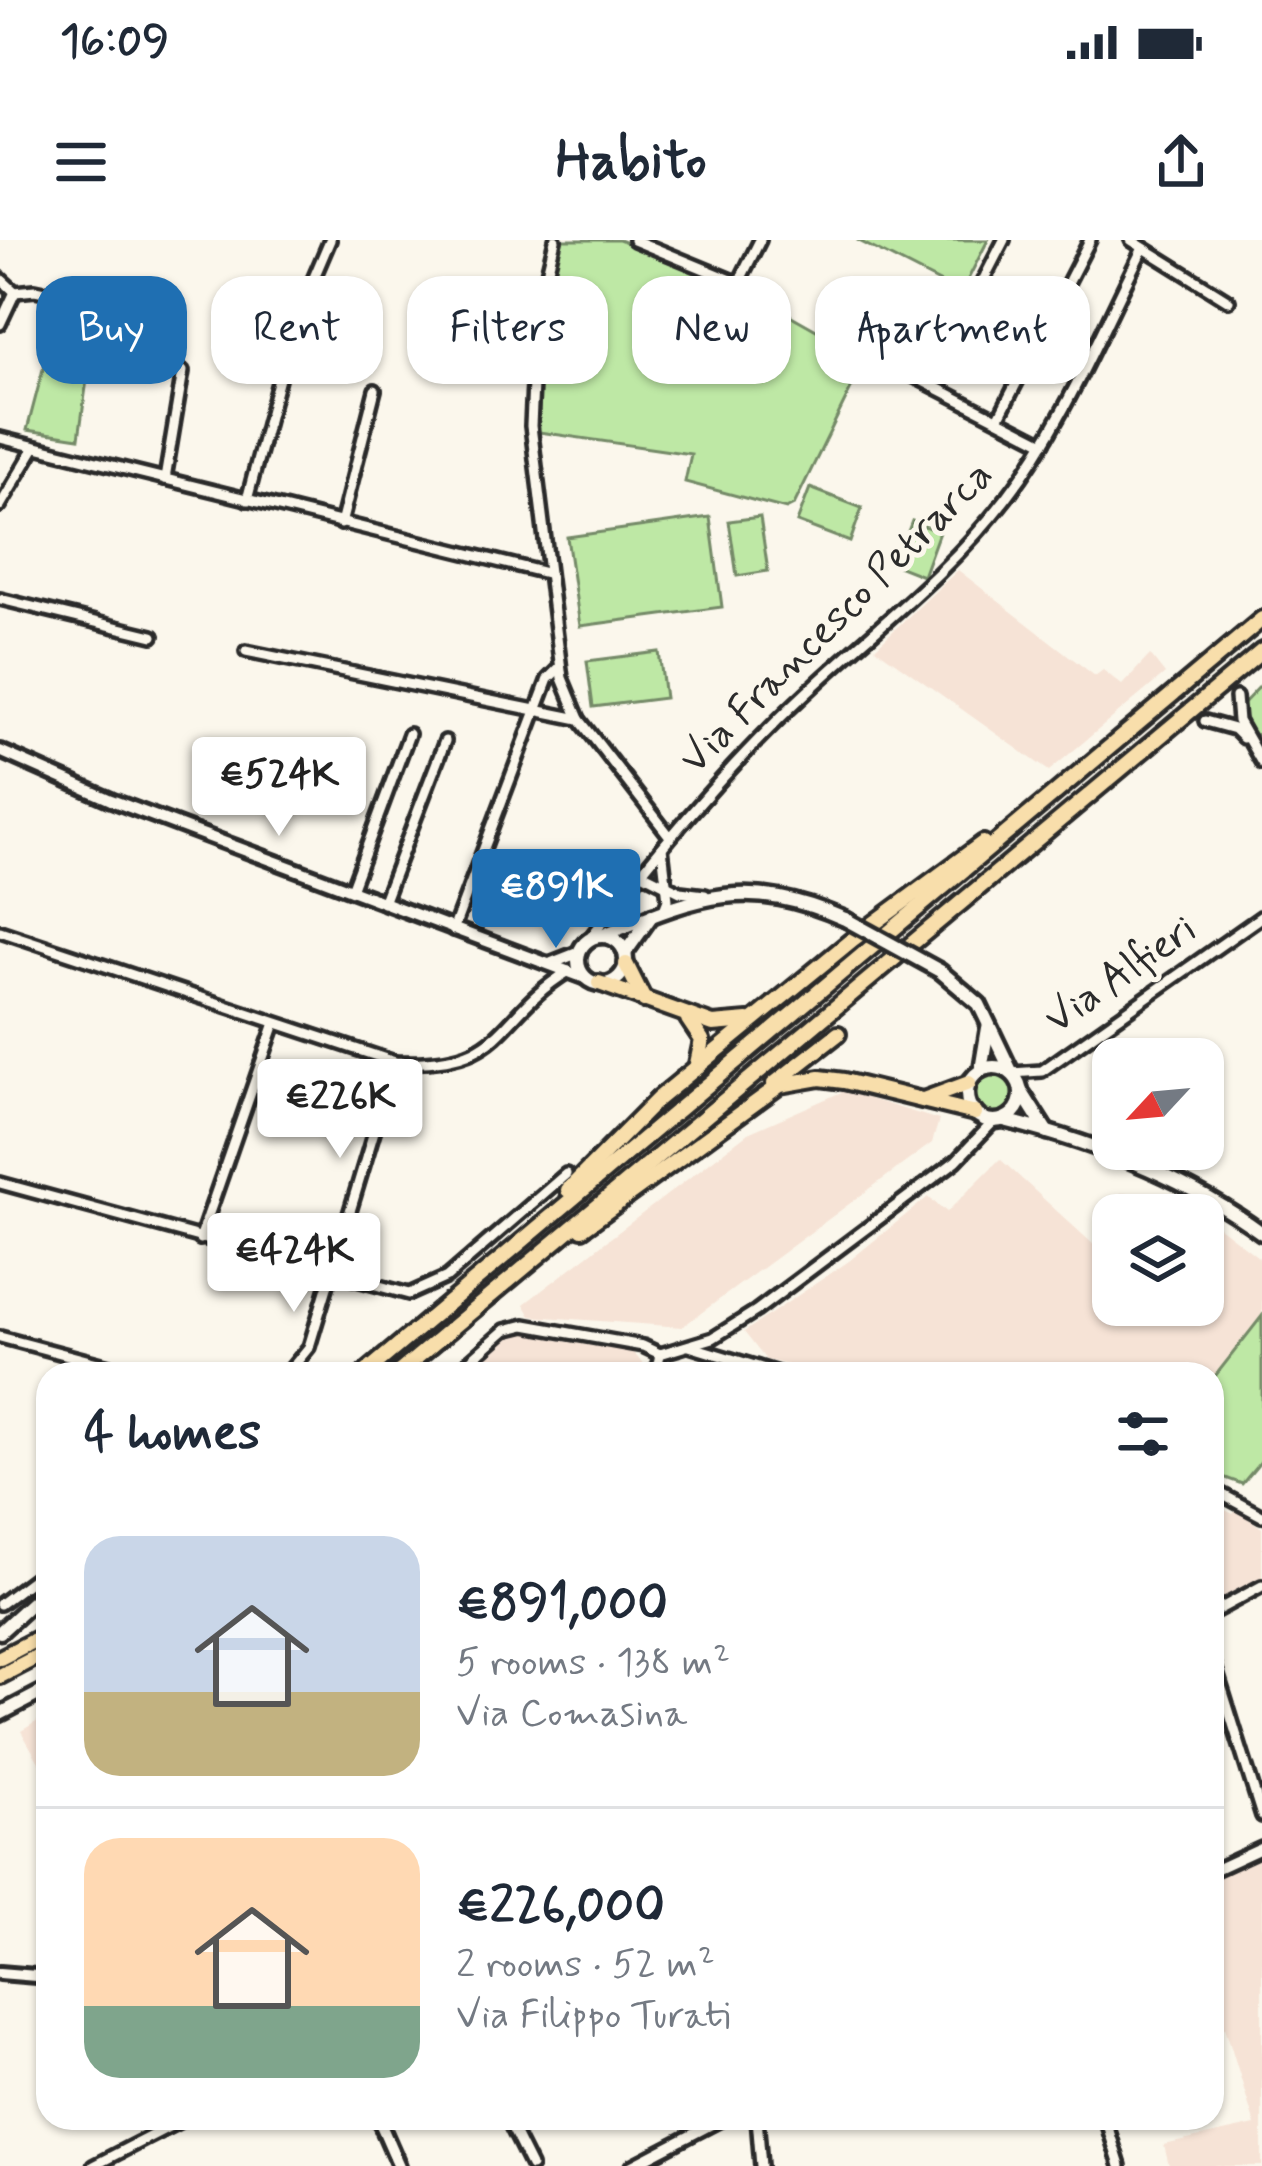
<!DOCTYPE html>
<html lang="en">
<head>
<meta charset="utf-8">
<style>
  body { margin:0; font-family:Mynerve,sans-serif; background:#f2f2f3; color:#1f2937; height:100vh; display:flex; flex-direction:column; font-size:45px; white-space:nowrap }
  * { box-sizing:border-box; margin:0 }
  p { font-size:39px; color:#747a83 }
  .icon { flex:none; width:66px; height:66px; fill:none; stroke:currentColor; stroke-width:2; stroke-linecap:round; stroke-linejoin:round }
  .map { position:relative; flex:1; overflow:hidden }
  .details { position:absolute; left:36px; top:1122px; width:1188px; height:768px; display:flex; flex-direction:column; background:#fff; border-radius:36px; box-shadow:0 3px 9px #0004 }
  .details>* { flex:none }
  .guide { position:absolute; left:36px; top:36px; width:1191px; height:108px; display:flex; gap:24px }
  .needle { width:78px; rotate:244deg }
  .buttons { position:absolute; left:1092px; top:798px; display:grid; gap:24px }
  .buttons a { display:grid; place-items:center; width:132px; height:132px; border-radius:24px; background:#fff; box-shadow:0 3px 9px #0004; font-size:60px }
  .price { position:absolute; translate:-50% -102px; padding:0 27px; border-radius:12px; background:#fff; color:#222; font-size:39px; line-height:78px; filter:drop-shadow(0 3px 6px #0008) }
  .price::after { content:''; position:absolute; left:50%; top:72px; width:36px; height:27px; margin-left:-18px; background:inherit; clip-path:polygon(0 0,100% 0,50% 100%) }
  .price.on { background:#1f6fb2; color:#fff }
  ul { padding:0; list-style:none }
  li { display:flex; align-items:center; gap:36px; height:300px; padding:0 48px }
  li+li { border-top:3px solid #e0e1e3 }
  li span { display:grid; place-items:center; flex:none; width:336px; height:240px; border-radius:36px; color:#555 }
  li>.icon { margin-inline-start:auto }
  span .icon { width:144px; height:144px; fill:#fffc; stroke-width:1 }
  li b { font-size:51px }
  h2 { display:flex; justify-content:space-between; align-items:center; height:144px; padding:0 48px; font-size:51px }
  .chip { padding:0 42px; border-radius:36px; background:#fff; box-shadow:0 3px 9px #0004; font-size:42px; line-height:108px }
  .chip.on { background:#1f6fb2; color:#fff }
  .status { display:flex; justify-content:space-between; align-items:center; height:84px; padding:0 60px; background:#fff; direction:ltr }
  .status svg { height:33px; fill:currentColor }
  header { display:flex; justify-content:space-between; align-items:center; height:156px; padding:0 48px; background:#fff; font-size:54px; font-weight:700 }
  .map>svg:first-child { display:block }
  .built { fill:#f6e3d6; fill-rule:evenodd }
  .green { fill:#bee8a5; stroke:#748a68; stroke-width:3 }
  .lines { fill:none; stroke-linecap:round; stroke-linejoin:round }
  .minor-casing { stroke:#2b2b2b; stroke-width:18 }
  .tertiary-casing { stroke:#2b2b2b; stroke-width:20 }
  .secondary-casing { stroke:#2b2b2b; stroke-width:21 }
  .trunk-casing { stroke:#2b2b2b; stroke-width:22 }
  .minor { stroke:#fbf7ec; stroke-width:9 }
  .tertiary { stroke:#fbf7ec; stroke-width:10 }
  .secondary { stroke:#fbf7ec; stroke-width:12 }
  .trunk { stroke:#f8deab; stroke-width:14 }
  .secondary-bridge-casing { stroke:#2b2b2b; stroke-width:21; stroke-linecap:butt }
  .secondary-bridge { stroke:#fbf7ec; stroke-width:12 }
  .labels { text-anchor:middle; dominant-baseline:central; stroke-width:10; stroke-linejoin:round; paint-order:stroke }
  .street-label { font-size:42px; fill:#2b2b2b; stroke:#fbf7ec }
</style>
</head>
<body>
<div class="status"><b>16:09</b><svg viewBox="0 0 49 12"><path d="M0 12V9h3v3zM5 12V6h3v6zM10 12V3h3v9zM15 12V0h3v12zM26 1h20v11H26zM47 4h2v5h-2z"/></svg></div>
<header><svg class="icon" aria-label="menu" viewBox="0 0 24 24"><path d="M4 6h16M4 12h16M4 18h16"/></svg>Habito<svg class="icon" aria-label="share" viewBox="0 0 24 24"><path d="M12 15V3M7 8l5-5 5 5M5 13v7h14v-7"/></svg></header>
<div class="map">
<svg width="1262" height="1926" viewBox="0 0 1262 1926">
  <rect width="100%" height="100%" fill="#fbf7ec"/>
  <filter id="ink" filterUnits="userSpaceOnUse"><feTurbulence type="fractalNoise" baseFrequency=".00833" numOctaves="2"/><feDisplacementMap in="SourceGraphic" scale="24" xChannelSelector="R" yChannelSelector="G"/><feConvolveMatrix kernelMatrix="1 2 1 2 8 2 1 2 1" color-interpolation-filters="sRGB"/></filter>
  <g filter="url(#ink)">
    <g class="built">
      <polygon points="958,330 1095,436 1103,430 1122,445 1150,415 1165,434 1049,531 875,408"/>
      <polygon points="844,851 939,880 932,903 682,1087 531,1076 524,1064 748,893"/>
      <path d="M1000 919 1094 1005 1121 953 1165 957 1197 970 1262 1020V1076L1212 1140V1134H829L766 1120 744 1092 849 1021 928 957 947 972ZM1113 975H1203V1065H1113Z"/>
      <polygon points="524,1089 624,1104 642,1122 645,1134 465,1134 504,1099"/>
      <polygon points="670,1121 684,1122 742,1134 664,1134"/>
      <polygon points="1212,1263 1233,1274 1236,1270 1262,1288 1262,1340 1212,1368"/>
      <polygon points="48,1475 48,1538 21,1491"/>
      <polygon points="1262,1617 1262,1926 1169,1926 1164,1905 1255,1885 1225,1787 1212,1791 1212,1640"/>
    </g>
    <g class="green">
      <polygon points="560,0 619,0 740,47 866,118 794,265 786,269 685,242 691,214 539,192 538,130"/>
      <polygon points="857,0 988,0 961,53"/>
      <polygon points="58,72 95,81 79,198 27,190"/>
      <polygon points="810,248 862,268 850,302 797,282"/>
      <polygon points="710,277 722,367 580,386 567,297"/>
      <polygon points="760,277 768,331 737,336 729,281"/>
      <polygon points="912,281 939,292 923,336 895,325"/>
      <polygon points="659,412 665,458 593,467 587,421"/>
      <polygon points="1262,444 1262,494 1253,495 1240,467"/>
      <circle cx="993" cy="854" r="20"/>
      <polygon points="1262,1076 1262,1220 1242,1244 1212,1233 1212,1140"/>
    </g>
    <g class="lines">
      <g class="minor-casing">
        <g id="minor">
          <polyline points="555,0 536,79 531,186 562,438 579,479 668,594"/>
          <polyline points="634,0 780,60"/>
          <polyline points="1131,0 1229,61"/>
          <polyline points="0,38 15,52"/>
          <polyline points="740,40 760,0"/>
          <polyline points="15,52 35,50 87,61 102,49"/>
          <polyline points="0,84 15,52"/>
          <polyline points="874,116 1044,203"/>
          <polyline points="930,144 1004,0"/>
          <polyline points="998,179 1090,0"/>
          <polyline points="0,198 546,333"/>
          <polyline points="165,239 183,131"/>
          <polyline points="247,260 292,89 330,0"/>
          <polyline points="0,266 35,207"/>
          <polyline points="341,284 375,150"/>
          <polyline points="0,359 153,396"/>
          <polyline points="246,411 579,479"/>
          <polyline points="1236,457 1238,481 1262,523"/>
          <polyline points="1205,481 1234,489 1243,498"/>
          <polyline points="662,608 668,660 664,670"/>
          <polyline points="640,632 680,652 705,655"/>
          <polyline points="351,650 409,494"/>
          <polyline points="383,663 445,501"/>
          <polyline points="453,690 548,439 560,427"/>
          <path d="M0 691 395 822C510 827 492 778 569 731"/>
          <path d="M587 702C645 626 703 555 771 487 848 408 939 346 1007 257 1064 183 1101 91 1143 8"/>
          <polyline points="1012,833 1042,831 1262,676"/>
          <polyline points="0,943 409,1054 447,1037 566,934"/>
          <polyline points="200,999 275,783"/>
          <polyline points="0,1097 139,1134"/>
          <polyline points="689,1106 781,1134"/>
          <polyline points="660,1114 713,1098 756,1071 956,921 994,881"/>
          <polyline points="287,1134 309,1107 395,822"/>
          <polyline points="455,1134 505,1090 525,1085 643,1106 660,1114"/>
          <polyline points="656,1134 660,1114"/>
          <polyline points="1212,1249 1262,1276"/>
          <polyline points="0,1364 48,1328"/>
          <polyline points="1212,1373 1262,1346"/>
          <polyline points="1212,1417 1262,1576"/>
          <polyline points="1212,1631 1262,1608"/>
          <polyline points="507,1878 531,1926"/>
          <polyline points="757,1878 761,1926"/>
          <polyline points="1105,1878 1120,1926"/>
          <polyline points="93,1926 186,1878"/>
          <polyline points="632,1926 724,1878"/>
        </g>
      </g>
      <g class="tertiary-casing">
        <g id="tertiary">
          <polyline points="0,511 111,560 588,739"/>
          <polyline points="552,723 580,712"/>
          <polyline points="0,1733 48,1737"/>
          <polyline points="378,1878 399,1926"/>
        </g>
      </g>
      <g class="secondary-casing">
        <g id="secondary">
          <path d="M601 696C697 657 744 635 845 679"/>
          <circle cx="602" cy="720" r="24"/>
          <polyline points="625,713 652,675"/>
          <polyline points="940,731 979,764 1012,833"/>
          <circle cx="994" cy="854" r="27"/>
          <polyline points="981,830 988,788"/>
          <polyline points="1023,854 1047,892"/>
          <path d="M1004 880C1096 903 1186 937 1262 993"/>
          <polyline points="0,1392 48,1348"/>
          <polyline points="0,1474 48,1449"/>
        </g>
      </g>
      <g class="trunk-casing">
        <g id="trunk">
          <polyline points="626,724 644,760"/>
          <polyline points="599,743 713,784 748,781"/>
          <polyline points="688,779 702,800 696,829"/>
          <polyline points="774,844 838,794"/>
          <polyline points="923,860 969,843"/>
          <polyline points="568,950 658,859 853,699 983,603"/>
          <polyline points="582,989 780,845 820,838 844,841 975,873"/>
          <polyline points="364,1134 1262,379"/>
          <polyline points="397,1134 1262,411"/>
          <polyline points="0,1418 48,1393"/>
          <polyline points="0,1436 48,1411"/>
        </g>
      </g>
      <use href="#minor" class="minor"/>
      <use href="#tertiary" class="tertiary"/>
      <use href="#secondary" class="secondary"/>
      <use href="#trunk" class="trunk"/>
      <g class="secondary-bridge-casing">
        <polyline id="secondary-bridge" points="845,679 940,731"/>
      </g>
      <use href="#secondary-bridge" class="secondary-bridge"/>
    </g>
  </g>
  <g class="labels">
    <g class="street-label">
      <text transform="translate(837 378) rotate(-45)">Via Francesco Petrarca</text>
      <text transform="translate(1121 735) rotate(-35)">Via Alfieri</text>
    </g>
  </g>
</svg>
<div class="buttons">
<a><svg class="needle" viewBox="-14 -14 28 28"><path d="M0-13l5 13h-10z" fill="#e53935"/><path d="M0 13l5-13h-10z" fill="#747a83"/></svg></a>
<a><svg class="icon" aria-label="layers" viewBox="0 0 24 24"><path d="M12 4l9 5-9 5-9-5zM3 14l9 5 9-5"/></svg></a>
</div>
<b class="price" style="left:279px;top:599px">€524K</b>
<b class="price on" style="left:556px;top:711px">€891K</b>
<b class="price" style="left:340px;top:921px">€226K</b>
<b class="price" style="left:294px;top:1075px">€424K</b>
<div class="guide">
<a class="chip on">Buy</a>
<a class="chip">Rent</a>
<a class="chip">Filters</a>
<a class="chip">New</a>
<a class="chip">Apartment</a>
</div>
<section class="details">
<h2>4 homes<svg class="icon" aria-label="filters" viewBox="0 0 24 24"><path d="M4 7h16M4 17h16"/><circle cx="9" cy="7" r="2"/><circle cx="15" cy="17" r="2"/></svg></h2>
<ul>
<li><span style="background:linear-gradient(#c9d6e8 65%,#c2b280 0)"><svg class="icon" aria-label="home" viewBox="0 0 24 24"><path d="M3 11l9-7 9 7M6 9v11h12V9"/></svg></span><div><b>€891,000</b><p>5 rooms · 138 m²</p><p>Via Comasina</p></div></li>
<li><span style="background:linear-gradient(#ffd9b3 70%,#7fa58c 0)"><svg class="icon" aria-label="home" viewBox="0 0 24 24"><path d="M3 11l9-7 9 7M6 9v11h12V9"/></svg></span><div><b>€226,000</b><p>2 rooms · 52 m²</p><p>Via Filippo Turati</p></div></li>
</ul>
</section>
</div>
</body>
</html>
